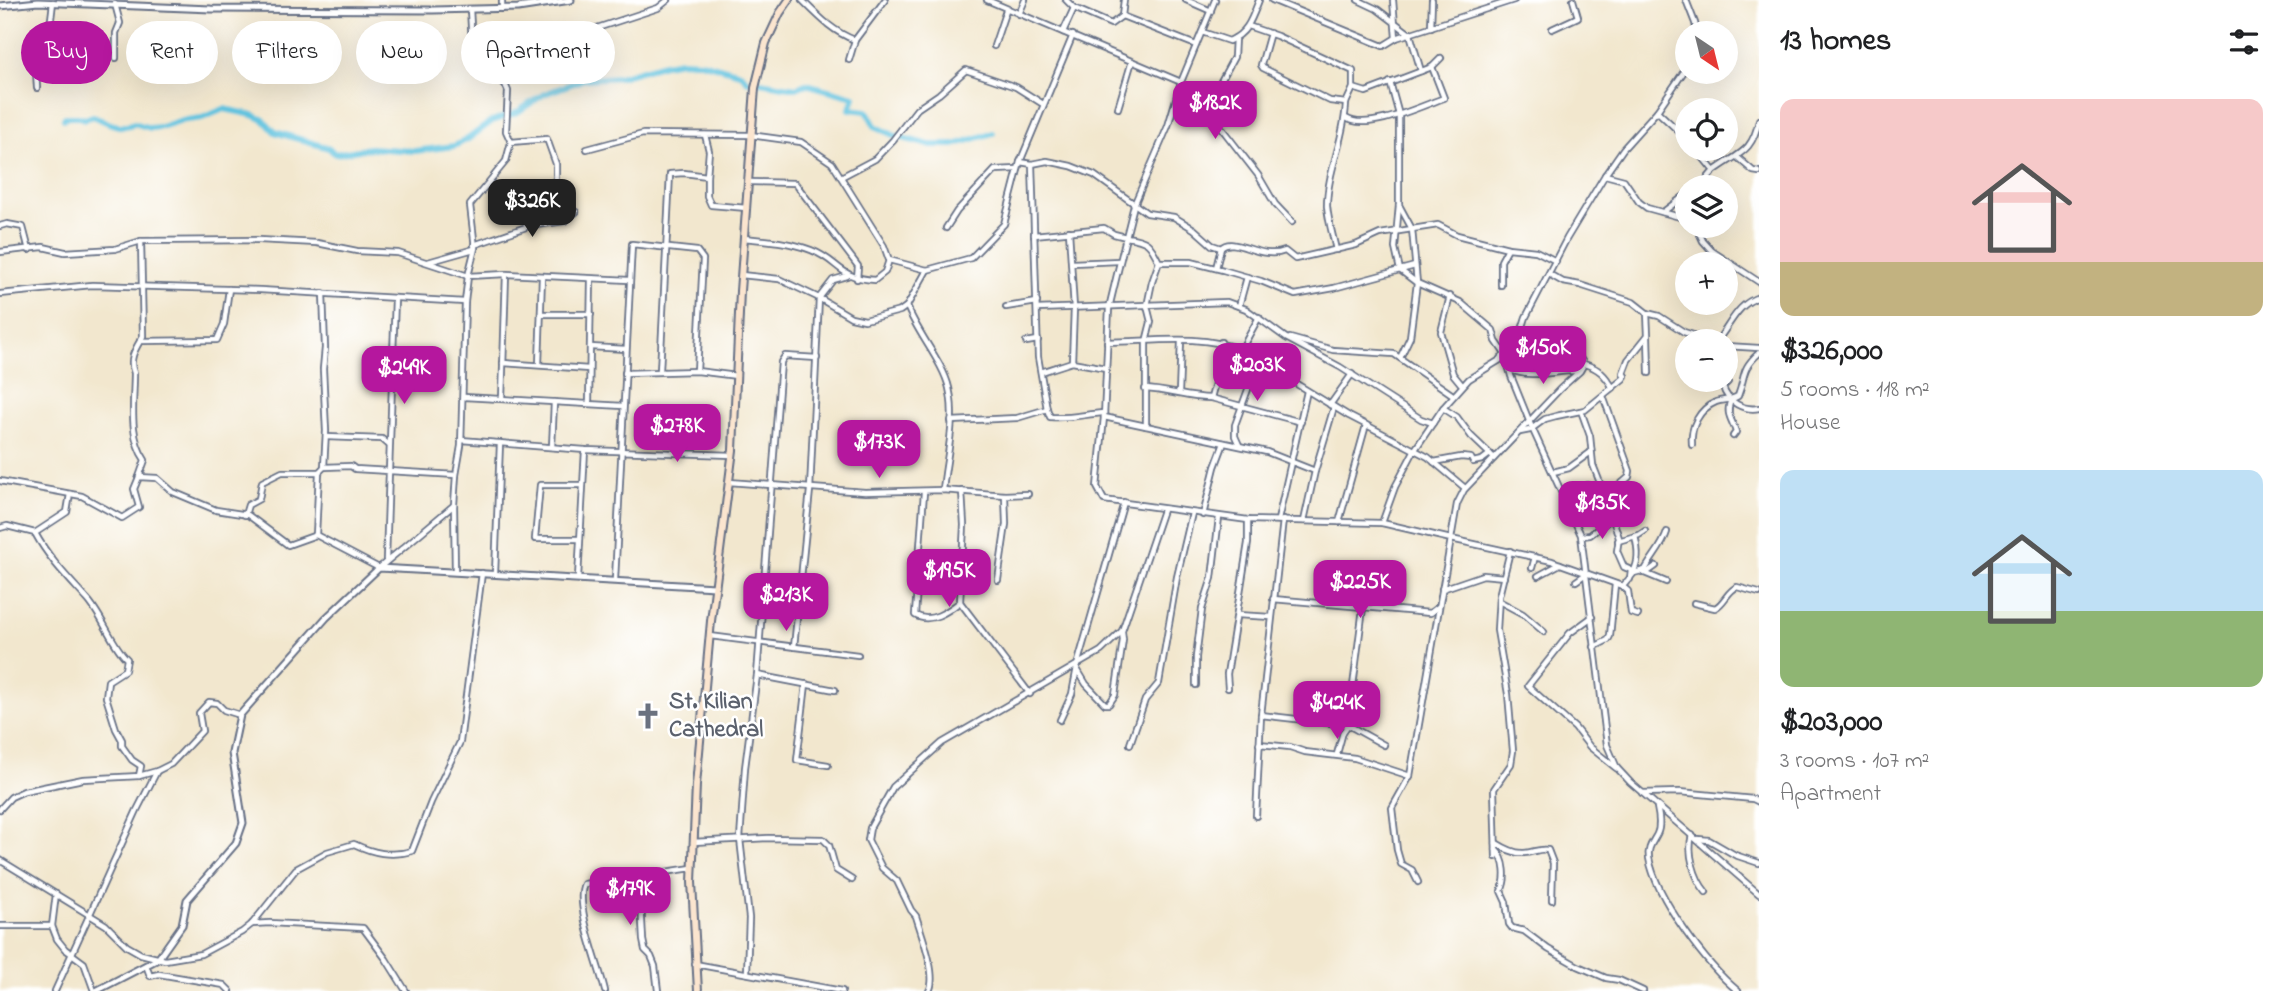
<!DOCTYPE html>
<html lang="en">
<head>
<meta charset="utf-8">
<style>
  body { margin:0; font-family:"Indie Flower",sans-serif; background:#f2f2f2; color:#202124; height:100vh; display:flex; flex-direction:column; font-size:26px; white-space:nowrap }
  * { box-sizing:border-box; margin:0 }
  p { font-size:23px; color:#757577 }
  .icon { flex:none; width:38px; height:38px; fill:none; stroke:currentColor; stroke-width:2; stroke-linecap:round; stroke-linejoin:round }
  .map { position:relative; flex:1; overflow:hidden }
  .panel { display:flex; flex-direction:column; background:#fff; width:525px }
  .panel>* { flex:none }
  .banner { position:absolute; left:21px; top:21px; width:665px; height:63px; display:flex; gap:14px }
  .needle { width:46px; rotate:145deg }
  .tools { position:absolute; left:1675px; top:21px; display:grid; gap:14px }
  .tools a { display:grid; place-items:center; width:63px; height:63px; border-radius:50%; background:#fff; box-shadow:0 7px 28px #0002; font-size:35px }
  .price { position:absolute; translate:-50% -60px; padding:0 16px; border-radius:14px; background:#b5179e; color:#fff; font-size:23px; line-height:46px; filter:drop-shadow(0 2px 4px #0008) }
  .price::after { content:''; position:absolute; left:50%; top:42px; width:21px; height:16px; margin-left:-10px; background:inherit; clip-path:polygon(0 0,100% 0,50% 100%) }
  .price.active { background:#222; color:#fff }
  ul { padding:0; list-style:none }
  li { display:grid; align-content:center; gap:14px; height:371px; padding:0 21px }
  li span { display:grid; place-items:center; height:217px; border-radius:14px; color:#555 }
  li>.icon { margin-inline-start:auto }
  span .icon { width:126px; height:126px; fill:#fffc; stroke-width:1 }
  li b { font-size:30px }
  h2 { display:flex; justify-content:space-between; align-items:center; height:84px; padding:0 21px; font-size:30px }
  .pill { padding:0 24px; border-radius:32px; background:#fff; box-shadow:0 7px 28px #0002; font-size:24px; line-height:63px }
  .pill.active { background:#b5179e; color:#fff }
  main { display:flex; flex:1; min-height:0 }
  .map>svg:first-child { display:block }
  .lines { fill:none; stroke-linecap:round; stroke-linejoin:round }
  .river { stroke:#61c3df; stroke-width:6 }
  .minor-casing { stroke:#666f85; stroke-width:8 }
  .tertiary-casing { stroke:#666f85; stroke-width:9 }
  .secondary-casing { stroke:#666f85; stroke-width:10 }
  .minor { stroke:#fff; stroke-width:4.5 }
  .tertiary { stroke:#fff; stroke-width:5 }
  .secondary { stroke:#fbe5cf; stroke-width:6 }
  .labels { text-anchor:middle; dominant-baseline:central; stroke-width:5; stroke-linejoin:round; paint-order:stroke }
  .worship-label { font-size:24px; font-weight:bold; fill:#5b616d; stroke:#fff; text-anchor:start }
</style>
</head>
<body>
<main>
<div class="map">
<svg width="1759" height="991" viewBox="0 0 1759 991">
  <rect width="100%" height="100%" fill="#fff"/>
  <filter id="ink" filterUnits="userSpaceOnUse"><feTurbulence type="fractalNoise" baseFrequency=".0143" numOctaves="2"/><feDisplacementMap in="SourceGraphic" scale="14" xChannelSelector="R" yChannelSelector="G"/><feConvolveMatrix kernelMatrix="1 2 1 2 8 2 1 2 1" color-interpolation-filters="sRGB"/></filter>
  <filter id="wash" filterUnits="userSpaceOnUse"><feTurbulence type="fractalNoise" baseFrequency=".00686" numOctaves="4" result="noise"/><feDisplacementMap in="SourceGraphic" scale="28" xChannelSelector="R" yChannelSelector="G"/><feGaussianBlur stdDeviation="1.57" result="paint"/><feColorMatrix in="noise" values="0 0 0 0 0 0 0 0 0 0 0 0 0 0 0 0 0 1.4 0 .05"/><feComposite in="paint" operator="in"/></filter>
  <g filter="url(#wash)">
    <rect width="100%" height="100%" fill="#f2e7ce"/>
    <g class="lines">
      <g class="river">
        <polyline points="760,82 796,88 806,84 854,97 850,109 867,111 875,126 895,136 929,145 954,145 993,133"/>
        <path d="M64 119 65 117H79L85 119 93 116C107 122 120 131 134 123L150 128 161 127 179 121 202 118 224 109 253 115 264 120 275 132 329 148 335 154 370 148 415 151 454 146 468 139 492 121 516 113 544 94 585 79 619 77 664 64 681 61 701 62 740 73 748 81"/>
      </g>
    </g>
  </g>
  <g filter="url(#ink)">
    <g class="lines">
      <g class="minor-casing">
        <g id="minor">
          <polyline points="502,0 502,9"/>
          <path d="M802 0C818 16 833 32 855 40"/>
          <polyline points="987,0 1181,82"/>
          <polyline points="1066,0 1074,8 1111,24 1122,16"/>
          <polyline points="1124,0 1122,16 1196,45"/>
          <polyline points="1186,0 1211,11"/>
          <path d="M1215 0 1181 82 1168 126 1134 205 1126 237C1148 240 1150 243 1159 262H1191L1223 270 1261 281 1295 295 1334 288 1400 270 1417 283 1410 337 1400 358"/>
          <polyline points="1272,0 1383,46 1396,38 1514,0"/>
          <polyline points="1358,0 1377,9 1410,34 1421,71"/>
          <polyline points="1393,0 1396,38"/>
          <polyline points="1686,0 1695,23 1697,33"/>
          <polyline points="115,4 120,23 116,33 116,58"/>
          <polyline points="470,9 473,61 505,84 508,91 506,131 511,142 547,139 556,164 556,185"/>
          <polyline points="1019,14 1025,0"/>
          <polyline points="1248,26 1277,36 1353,71 1353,88 1346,103 1330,101 1263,68 1261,65 1270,33"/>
          <polyline points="1431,27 1432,0"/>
          <polyline points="1552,29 1578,17 1573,0"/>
          <polyline points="1063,32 1074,8"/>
          <path d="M1202 32 1229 41C1248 33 1252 18 1259 0"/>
          <polyline points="1235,38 1234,57 1220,83 1212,116 1258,175 1275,204 1292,222"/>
          <polyline points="470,42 520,45 591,30 658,8 668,0"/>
          <polyline points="994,46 1006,10"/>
          <polyline points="849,60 855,40 885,0"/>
          <polyline points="1390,82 1399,115 1399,205 1395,248 1400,270 1415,266"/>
          <path d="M37 88 35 54C51 34 50 27 53 2"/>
          <polyline points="1353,88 1366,92 1432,67 1441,58"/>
          <polyline points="1118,108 1132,61"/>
          <polyline points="1657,111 1687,139"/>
          <path d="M1346 118C1367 132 1421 106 1444 98L1432 67"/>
          <path d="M587 149 643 134 750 135 801 142 832 163 884 246 889 260 885 272 875 280C837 278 840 261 811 250 790 242 766 240 744 238"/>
          <path d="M1696 149 1714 171C1740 152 1752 153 1759 120"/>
          <polyline points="1737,157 1753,171 1759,172"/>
          <path d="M1020 162 1032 164 1047 161 1071 166 1094 175 1147 213 1174 217 1194 229 1212 245 1221 248C1234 235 1260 261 1285 251L1295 259 1356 245 1380 234 1438 225 1457 235 1508 248 1536 251 1556 261"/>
          <path d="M1032 164 1038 357 1047 409 1050 417C1068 419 1086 414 1104 413"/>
          <polyline points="1605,175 1624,180 1639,202 1647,208 1687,219"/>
          <polyline points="707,176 707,196 711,205 747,208"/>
          <polyline points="841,177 875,159 893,140 917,109 939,94 966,70 1016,87 1043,104"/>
          <polyline points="749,182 795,183 858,266 857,279"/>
          <path d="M1697 187C1707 182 1707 177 1714 171"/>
          <polyline points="1399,205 1412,229 1417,283 1460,302 1493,330 1496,341 1505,354 1511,376 1532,428 1581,535 1607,745 1617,768 1630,782 1759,894"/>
          <polyline points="1663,212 1687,194"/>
          <polyline points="0,226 7,224 23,227 29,250"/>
          <polyline points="1696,226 1703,241 1712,251 1759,282"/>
          <polyline points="946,228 957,211 995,170 1018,169"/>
          <polyline points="1069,231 1074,308 1072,362 1106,368"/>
          <polyline points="1034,235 1104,228 1114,234 1126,237 1109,308 1104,417 1097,487 1104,500 1248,520 1382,523 1451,539 1410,776 1392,808 1397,850 1401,864 1412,870 1418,882"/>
          <polyline points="474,245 529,226 565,221 576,212"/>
          <path d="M1336 250C1333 236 1328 220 1327 206 1327 172 1345 138 1346 103"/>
          <polyline points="0,252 43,247 65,252 115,249 141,241 259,240 317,243 357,251 398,253 468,276 506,274 629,280"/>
          <polyline points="889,260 927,270 971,258 1004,224 1020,162 1073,35"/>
          <polyline points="428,262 474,249"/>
          <polyline points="1072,263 1119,261"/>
          <polyline points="1216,268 1221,248"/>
          <path d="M927 270 907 306C917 333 943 362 949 388 957 420 946 458 943 490"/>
          <polyline points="1549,274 1563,282 1580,285 1633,302 1647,313 1659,316 1684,332 1712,341"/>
          <polyline points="741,275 779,279 819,298 851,317 865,320 900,311 907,306"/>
          <polyline points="1501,285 1501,261 1508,248"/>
          <polyline points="323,293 325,348 323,369 326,431 324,467"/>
          <polyline points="0,294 92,285 260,290 465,302"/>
          <polyline points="1450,296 1441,332 1453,374 1462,385"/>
          <polyline points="395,298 389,471 456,475"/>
          <polyline points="1239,306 1247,277"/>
          <polyline points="1006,307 1037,302"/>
          <polyline points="1037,309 1227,302 1246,309 1286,338 1340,367 1421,419 1433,423"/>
          <polyline points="541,314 591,314"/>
          <path d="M1521 333 1557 334 1571 345 1584 364C1599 368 1605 375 1613 388"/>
          <polyline points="1648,336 1649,373"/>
          <polyline points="1290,338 1333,350 1394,354 1453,395"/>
          <polyline points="140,341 217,340 224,324 229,289"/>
          <path d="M1717 341C1731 324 1737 304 1759 297"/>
          <polyline points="1026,342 1038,340"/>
          <path d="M1107 342C1150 342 1201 333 1241 350L1349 416 1428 457 1465 488"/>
          <polyline points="1221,342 1223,353 1211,398 1301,422"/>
          <polyline points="1726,346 1759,348"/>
          <polyline points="590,347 626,349"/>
          <polyline points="1241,350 1259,317"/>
          <polyline points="503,363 589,369"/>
          <polyline points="1584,364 1580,371 1560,389 1464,490 1457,504 1451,539 1552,561 1622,586 1628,591 1631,613 1638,615"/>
          <polyline points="539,365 542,276"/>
          <path d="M1726 369 1728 382 1723 387C1727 402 1744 411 1759 408"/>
          <path d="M1511 370C1530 379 1558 370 1579 371"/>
          <polyline points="660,371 670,174 684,173 707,176 709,151 705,135"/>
          <polyline points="1041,372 1072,362"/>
          <polyline points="625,373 697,371 737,376"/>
          <path d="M1145 389C1168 390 1188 398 1211 398"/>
          <polyline points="1179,393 1181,341"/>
          <polyline points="1603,396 1630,471 1629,477 1608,495 1608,504 1619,538 1617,551 1624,567 1631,570 1630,579"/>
          <polyline points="464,397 623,406"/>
          <polyline points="502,399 506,274"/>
          <path d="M1731 400C1725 414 1732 419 1736 432L1733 436"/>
          <polyline points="589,404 591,279"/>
          <polyline points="1330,405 1352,374"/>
          <polyline points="1443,408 1457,417 1471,436 1494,458"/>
          <polyline points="1581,411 1590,436 1593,465 1608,503"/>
          <polyline points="1104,417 1267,452 1315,471"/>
          <polyline points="951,421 1017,418 1047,409"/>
          <polyline points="1146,426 1146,342 1151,322 1147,306 1152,282 1159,262"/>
          <polyline points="1520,432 1530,430 1545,419 1556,416 1585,410 1623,379 1625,376 1623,373 1628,360 1648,335 1647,313"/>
          <polyline points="326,437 382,439 389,445"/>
          <polyline points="461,440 585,450 732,455"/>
          <polyline points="1239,445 1235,436 1235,425 1258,362"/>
          <path d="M1692 445C1690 427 1699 409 1716 402 1724 399 1730 401 1738 396 1746 376 1740 370 1759 353"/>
          <polyline points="552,447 554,402"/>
          <polyline points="1434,462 1461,457 1471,458 1473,462 1482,460 1490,454"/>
          <polyline points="1553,472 1569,468 1591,452"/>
          <path d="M139 477 145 460C128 436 134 401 134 373 128 358 136 348 143 336L141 241"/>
          <polyline points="0,481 82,496 122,518 139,507 134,489 139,477 157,478 173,492 216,510 248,515 288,545 316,535 379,568 454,505"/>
          <polyline points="729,482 865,492 943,490 1005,495 1028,494"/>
          <polyline points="962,491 964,525 960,602 1030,694"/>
          <path d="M924 492 915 615C930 624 947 612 960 602"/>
          <path d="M70 494 67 512 35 533C49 559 68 578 87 599 102 615 113 647 127 659L125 670 108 681 106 697 116 729 122 740V746L132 760 141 766 139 776"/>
          <polyline points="1563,495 1587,485 1597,503"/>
          <polyline points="245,515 248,505 259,499 262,482 282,472 319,472"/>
          <polyline points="1203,515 1215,467 1224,443"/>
          <polyline points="1278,520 1307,391"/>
          <polyline points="1304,521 1315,471 1334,407"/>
          <polyline points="1575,521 1605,497"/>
          <polyline points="1339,522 1366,425"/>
          <polyline points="1382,523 1395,487 1414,451 1443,408 1469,379 1500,360 1521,333 1526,317 1567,238 1605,175 1623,149 1657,111 1687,67"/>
          <polyline points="0,528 7,526 35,533"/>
          <polyline points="316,535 319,472 324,467 351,466 355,469 389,471 386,560"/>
          <polyline points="1582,536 1590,535 1613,517"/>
          <polyline points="580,539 535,539 540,485 583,485"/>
          <polyline points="1618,541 1639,535 1645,531"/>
          <polyline points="1532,568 1535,557"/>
          <polyline points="455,572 454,505 456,475 461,446 465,302 468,276 475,248 470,205 506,161 511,142"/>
          <path d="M1633 572C1639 563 1638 548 1635 536"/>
          <polyline points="1642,572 1666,582"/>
          <polyline points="1645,572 1649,571 1656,566"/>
          <polyline points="495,574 500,443"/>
          <polyline points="1538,576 1560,564"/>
          <polyline points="578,578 585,450"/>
          <polyline points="615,580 632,244 697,251 703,259 697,371"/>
          <polyline points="998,580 1006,524 1005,495"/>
          <polyline points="1576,581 1586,574"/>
          <path d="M1623 586 1634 573 1645 570C1652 557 1663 546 1667 532"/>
          <polyline points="1442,589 1483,575 1504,577"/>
          <polyline points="1273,599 1430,613 1438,607"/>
          <polyline points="1499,601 1523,614 1544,632"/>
          <path d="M1694 603 1715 608C1725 603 1727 591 1737 587L1759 593"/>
          <polyline points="1237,615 1271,617"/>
          <polyline points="1592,617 1570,633 1528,686 1575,728 1590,747 1616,768"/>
          <polyline points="710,636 858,655"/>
          <polyline points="794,647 810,490 819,298 833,280 847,276"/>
          <polyline points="1594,647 1608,640 1610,636 1615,584"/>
          <polyline points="1077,669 1086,684 1105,704 1109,704 1115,695 1123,640 1122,632"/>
          <polyline points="757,675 835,690"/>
          <polyline points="806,684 797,760 828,765"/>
          <polyline points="1196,685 1196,657 1202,609 1212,578 1219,517"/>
          <polyline points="1228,688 1227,674 1248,543 1248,520"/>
          <polyline points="1261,715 1348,725 1384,745"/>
          <polyline points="1060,720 1072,694 1078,662 1124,502"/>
          <polyline points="1130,744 1145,700 1159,683 1177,577 1192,513"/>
          <polyline points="1259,744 1290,747 1305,752 1355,758 1410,776"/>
          <polyline points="1337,754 1343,732 1348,725 1363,608"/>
          <polyline points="1642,793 1680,792 1753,799 1759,802"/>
          <path d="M1657 807C1659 816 1661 826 1657 834 1653 842 1647 848 1649 858 1656 898 1707 966 1738 991"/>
          <polyline points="0,809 11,797 24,791 83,779 139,776 157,771"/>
          <polyline points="1256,816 1261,715 1283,520"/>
          <path d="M1692 835C1687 852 1694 878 1706 892"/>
          <polyline points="1698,839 1709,840 1735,855 1759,863"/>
          <polyline points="693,842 768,838 823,839 829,845 836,870 852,880"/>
          <path d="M1496 843C1504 848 1514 854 1524 853 1533 853 1539 848 1548 850L1553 863 1552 900"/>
          <path d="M1496 850C1506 859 1507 880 1501 891L1506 902 1509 924 1512 928 1524 931 1548 949 1578 966 1606 978 1619 980 1643 991"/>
          <polyline points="1496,857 1494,789 1511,764 1513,751 1508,694 1497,630 1499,596 1510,551"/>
          <path d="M0 860 106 925 127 946 141 954 165 960 201 954 242 932 252 924 296 869 327 852 354 844C373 853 391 857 412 851L431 802 460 742 482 573"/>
          <polyline points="650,875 640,883 643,940 645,950 651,956 655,966 658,991"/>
          <polyline points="252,924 270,923 363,928 386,959 406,991"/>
          <polyline points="0,926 52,926 56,894"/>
          <polyline points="52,926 57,939 65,949 84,963 94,991"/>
          <polyline points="695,964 842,991"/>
          <polyline points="146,965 150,976 159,974 224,985 230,991"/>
          <polyline points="747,973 749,918 740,839 745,768 757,675 781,362 785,356 817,358"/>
          <polyline points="55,991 137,810 157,771 171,764 202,731 199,713 209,702 217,703 224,710 240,715"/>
          <path d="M605 991C600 967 574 905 584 884L692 868"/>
          <path d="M929 991C938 976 921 933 916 916L911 910 897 881 882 868 868 840 870 828 893 787 942 743 1101 651 1122 631 1163 510"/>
        </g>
      </g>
      <g class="tertiary-casing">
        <g id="tertiary">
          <polyline points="0,6 38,2 211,9 433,10 518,8 571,0"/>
          <polyline points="96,991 158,959 182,925 187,900 236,843 243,823 232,753 240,715 326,618 379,568 715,587"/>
        </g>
      </g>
      <g class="secondary-casing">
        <polyline id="secondary" points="698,991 692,882 696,785 711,621 733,450 740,291 755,88 766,43 780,13 789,0"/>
      </g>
      <use href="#minor" class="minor"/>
      <use href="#tertiary" class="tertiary"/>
      <use href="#secondary" class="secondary"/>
    </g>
  </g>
  <defs>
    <g id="church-bare" transform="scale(2.1)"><path d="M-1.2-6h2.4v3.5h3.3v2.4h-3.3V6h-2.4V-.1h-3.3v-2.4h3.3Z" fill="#6b7280" stroke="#fff" stroke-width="2.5" paint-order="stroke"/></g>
  </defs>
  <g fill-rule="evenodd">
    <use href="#church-bare" x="648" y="716"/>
  </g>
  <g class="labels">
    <g class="worship-label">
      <text x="669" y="702">St. Kilian<tspan x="669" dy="28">Cathedral</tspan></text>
    </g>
  </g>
</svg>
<div class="tools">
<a><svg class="needle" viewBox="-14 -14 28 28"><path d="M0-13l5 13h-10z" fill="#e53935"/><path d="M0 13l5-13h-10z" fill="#757577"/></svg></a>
<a><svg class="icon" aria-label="locate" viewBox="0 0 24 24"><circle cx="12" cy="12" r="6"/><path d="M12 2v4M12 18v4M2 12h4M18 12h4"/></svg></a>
<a><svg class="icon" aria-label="layers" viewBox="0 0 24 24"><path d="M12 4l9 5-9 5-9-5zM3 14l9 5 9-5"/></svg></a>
<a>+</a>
<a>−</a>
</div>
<b class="price" style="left:1215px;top:141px">$182K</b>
<b class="price active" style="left:532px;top:239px">$326K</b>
<b class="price" style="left:1543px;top:386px">$150K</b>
<b class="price" style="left:1257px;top:403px">$203K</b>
<b class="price" style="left:404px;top:406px">$249K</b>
<b class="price" style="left:677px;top:464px">$278K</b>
<b class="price" style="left:879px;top:480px">$173K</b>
<b class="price" style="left:1602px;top:541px">$135K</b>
<b class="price" style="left:949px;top:609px">$195K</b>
<b class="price" style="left:1360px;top:620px">$225K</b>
<b class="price" style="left:786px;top:633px">$213K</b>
<b class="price" style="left:1337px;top:741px">$424K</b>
<b class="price" style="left:630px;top:927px">$179K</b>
<div class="banner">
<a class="pill active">Buy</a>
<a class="pill">Rent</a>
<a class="pill">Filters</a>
<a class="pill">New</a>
<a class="pill">Apartment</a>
</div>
</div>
<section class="panel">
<h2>13 homes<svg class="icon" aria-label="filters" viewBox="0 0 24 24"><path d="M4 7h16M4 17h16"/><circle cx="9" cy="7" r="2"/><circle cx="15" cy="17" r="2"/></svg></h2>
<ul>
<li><span style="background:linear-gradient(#f6c9c9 75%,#c2b280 0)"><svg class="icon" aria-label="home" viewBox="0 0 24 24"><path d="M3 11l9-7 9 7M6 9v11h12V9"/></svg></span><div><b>$326,000</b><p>5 rooms · 118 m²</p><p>House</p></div></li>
<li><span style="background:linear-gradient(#bfe0f5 65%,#8fb573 0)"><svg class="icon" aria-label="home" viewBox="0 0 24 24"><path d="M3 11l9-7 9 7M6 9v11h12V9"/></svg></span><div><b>$203,000</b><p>3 rooms · 107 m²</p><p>Apartment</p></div></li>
</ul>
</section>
</main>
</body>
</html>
